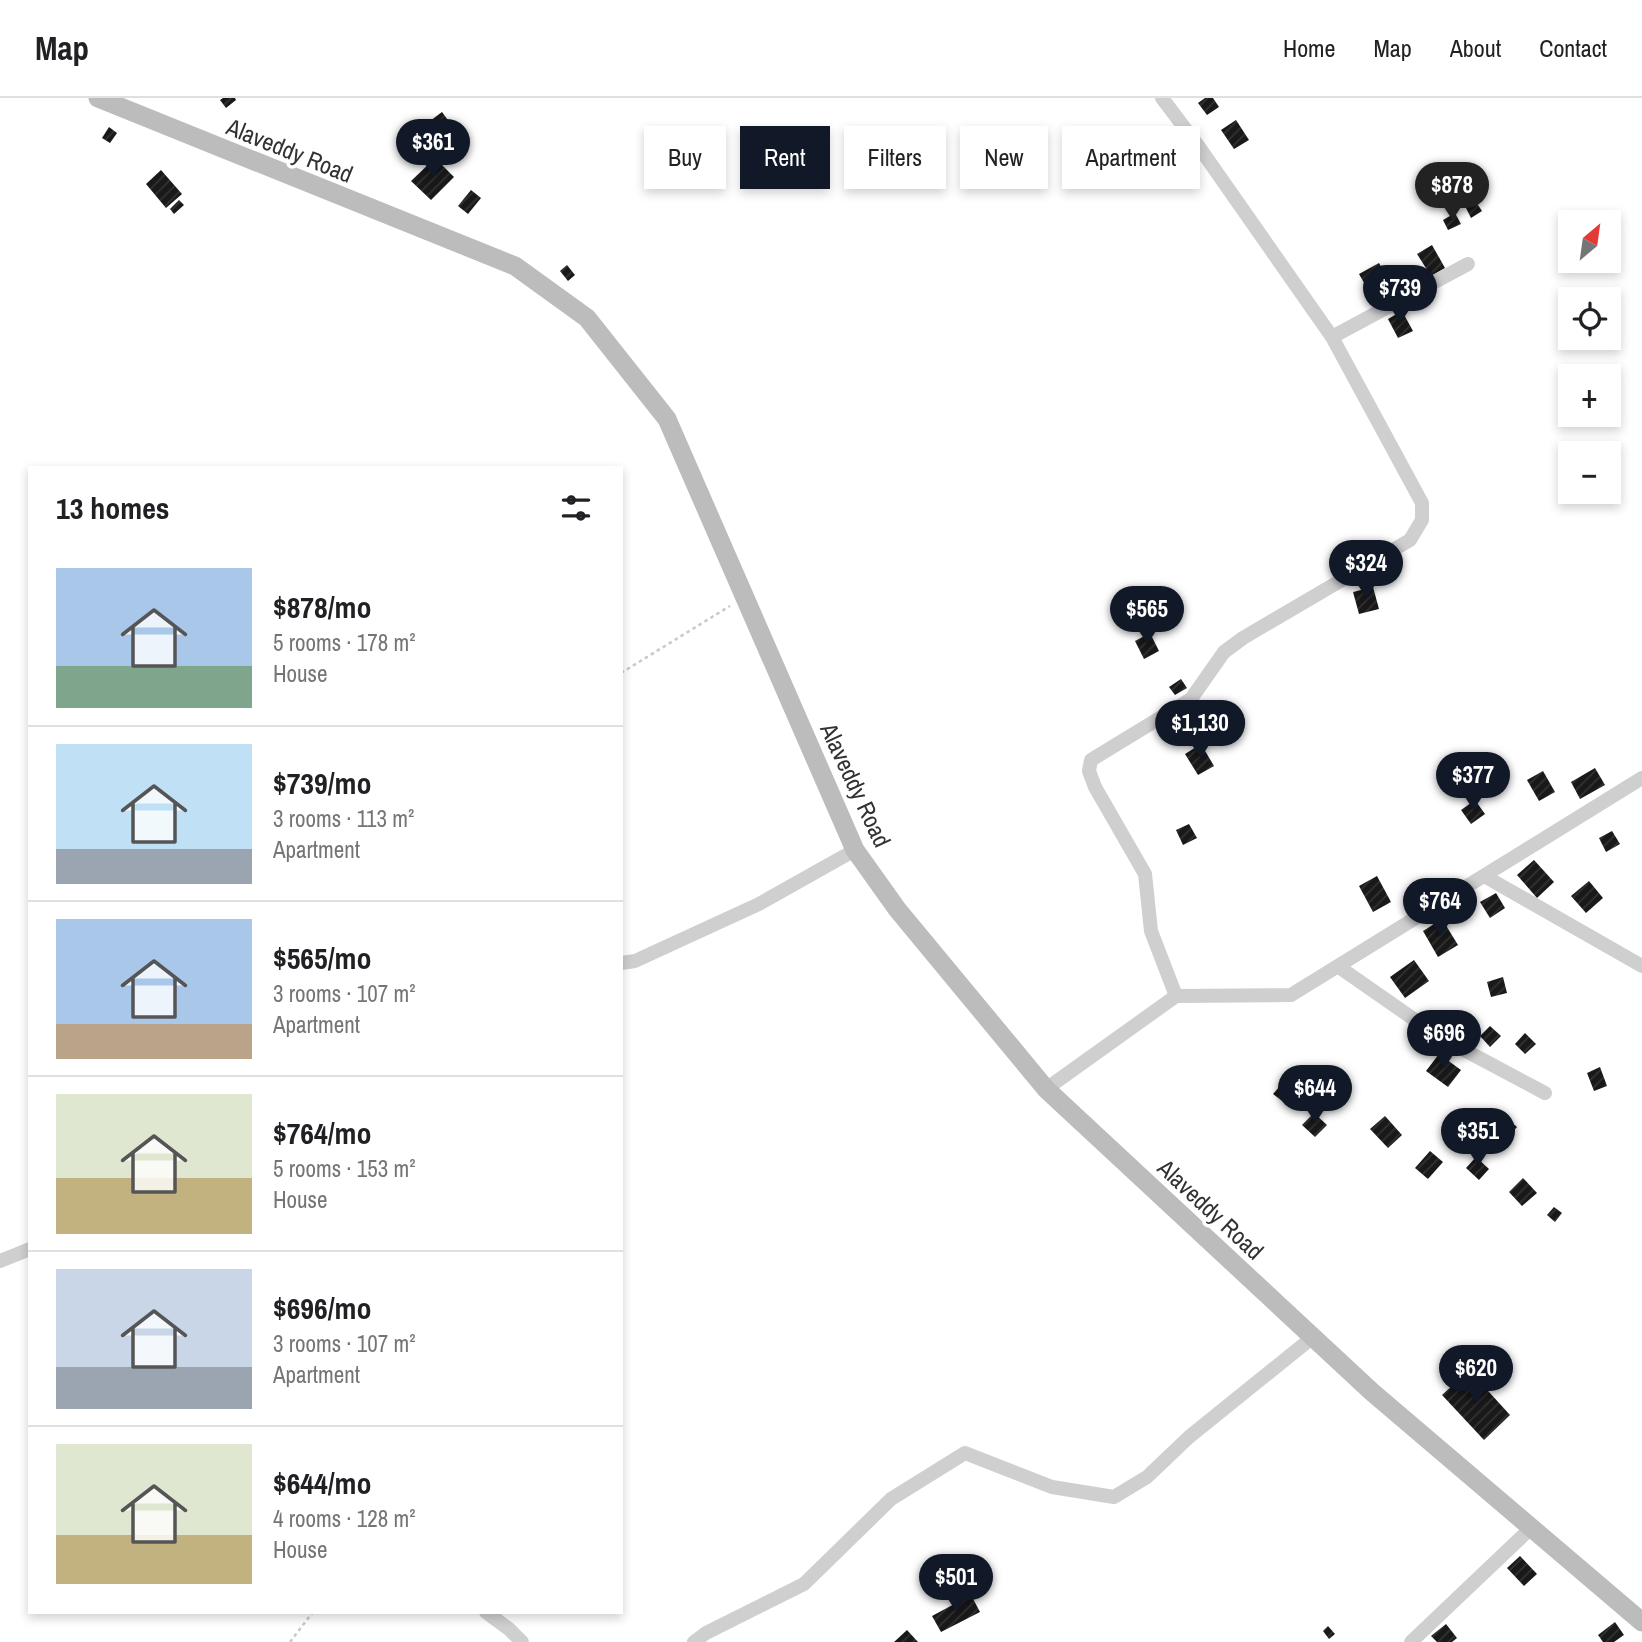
<!DOCTYPE html>
<html lang="en">
<head>
<meta charset="utf-8">
<style>
  body { margin:0; font-family:"Archivo Narrow",sans-serif; background:#f6f6f6; color:#202124; height:100vh; display:flex; flex-direction:column; font-size:26px; white-space:nowrap }
  * { box-sizing:border-box; margin:0 }
  p { font-size:23px; color:#757577 }
  .icon { flex:none; width:38px; height:38px; fill:none; stroke:currentColor; stroke-width:2; stroke-linecap:round; stroke-linejoin:round }
  .map { position:relative; flex:1; overflow:hidden }
  .details { position:absolute; left:28px; top:368px; width:595px; height:1148px; display:flex; flex-direction:column; background:#fff; border-radius:0px; box-shadow:0 4px 10px #0003 }
  .details>* { flex:none }
  .guide { position:absolute; left:644px; top:28px; width:665px; height:63px; display:flex; gap:14px }
  .needle { width:46px; rotate:29deg }
  .tools { position:absolute; left:1558px; top:112px; display:grid; gap:14px }
  .tools a { display:grid; place-items:center; width:63px; height:63px; border-radius:0px; background:#fff; box-shadow:0 4px 10px #0003; font-size:35px }
  .price { position:absolute; translate:-50% -60px; padding:0 16px; border-radius:24px; background:#111827; color:#fff; font-size:23px; line-height:46px; filter:drop-shadow(0 2px 4px #0008) }
  .price::after { content:''; position:absolute; left:50%; top:42px; width:21px; height:16px; margin-left:-10px; background:inherit; clip-path:polygon(0 0,100% 0,50% 100%) }
  .price.selected { background:#222; color:#fff }
  ul { padding:0; list-style:none }
  li { display:flex; align-items:center; gap:21px; height:175px; padding:0 28px }
  li+li { border-top:2px solid #e0e0e0 }
  li span { display:grid; place-items:center; flex:none; width:196px; height:140px; border-radius:0px; color:#555 }
  li>.icon { margin-inline-start:auto }
  span .icon { width:84px; height:84px; fill:#fffc; stroke-width:1 }
  li b { font-size:30px }
  h2 { display:flex; justify-content:space-between; align-items:center; height:84px; padding:0 28px; font-size:30px }
  .pill { padding:0 24px; border-radius:0px; background:#fff; box-shadow:0 4px 10px #0003; font-size:24px; line-height:63px }
  .pill.selected { background:#111827; color:#fff }
  header { display:flex; align-items:center; gap:42px; box-sizing:border-box; height:98px; padding:0 35px; background:#fff; border-bottom:2px solid #e0e0e0 }
  header strong { font-size:33px }
  nav { display:flex; gap:38px; margin-inline-start:auto; font-size:24px }
  .map>svg:first-child { display:block }
  .building { fill:url(#building-hatch) }
  .lines { fill:none; stroke-linecap:round; stroke-linejoin:round }
  .path { stroke:#c9c9c9; stroke-width:2.5; stroke-dasharray:3.5 3.5; stroke-linecap:butt }
  .street { stroke:#cfcfcf; stroke-width:14 }
  .secondary { stroke:#bcbcbc; stroke-width:19 }
  .labels { text-anchor:middle; dominant-baseline:central; stroke-width:7; stroke-linejoin:round; paint-order:stroke }
  .street-label { font-size:24px; fill:#323232; stroke:#fff }
</style>
</head>
<body>
<header>
<strong>Map</strong>
<nav><a>Home</a><a>Map</a><a>About</a><a>Contact</a></nav>
</header>
<div class="map">
<svg width="1642" height="1544" viewBox="0 0 1642 1544">
  <defs>
    <pattern id="building-hatch" width="6" height="6" patternUnits="userSpaceOnUse" patternTransform="scale(1.75)"><rect width="6" height="6" fill="#191919"/><path d="M-1 1l2-2M0 6l6-6M5 7l2-2" fill="none" stroke="#323232"/></pattern>
  </defs>
  <rect width="100%" height="100%" fill="#fff"/>
  <g class="building">
    <polygon points="223,0 235,0 236,2 226,10 220,2"/>
    <polygon points="1205,0 1213,0 1219,9 1207,17 1198,5"/>
    <polygon points="442,14 450,25 434,37 426,26"/>
    <polygon points="1236,22 1249,42 1234,51 1221,32"/>
    <polygon points="109,29 117,35 110,45 102,40"/>
    <polygon points="435,60 454,79 431,102 411,83"/>
    <polygon points="161,72 182,96 166,110 146,86"/>
    <polygon points="471,92 481,100 468,116 458,108"/>
    <polygon points="179,102 184,107 174,116 170,111"/>
    <polygon points="1476,104 1482,113 1471,120 1466,110"/>
    <polygon points="1455,115 1461,126 1448,132 1443,122"/>
    <polygon points="1432,147 1445,170 1431,178 1417,156"/>
    <polygon points="1379,165 1391,187 1371,197 1359,176"/>
    <polygon points="567,167 575,177 568,183 560,173"/>
    <polygon points="1402,213 1413,233 1398,240 1388,221"/>
    <polygon points="1373,489 1379,511 1359,516 1353,494"/>
    <polygon points="1150,535 1159,553 1144,561 1135,543"/>
    <polygon points="1181,581 1187,590 1175,597 1169,589"/>
    <polygon points="1201,646 1214,668 1198,677 1185,656"/>
    <polygon points="1595,670 1605,687 1580,701 1571,684"/>
    <polygon points="1543,673 1555,694 1539,703 1527,682"/>
    <polygon points="1474,675 1478,686 1467,690 1462,679"/>
    <polygon points="1475,702 1485,716 1471,726 1461,712"/>
    <polygon points="1189,726 1197,740 1183,747 1176,732"/>
    <polygon points="1612,733 1620,746 1606,754 1599,740"/>
    <polygon points="1534,762 1554,784 1537,800 1517,777"/>
    <polygon points="1377,778 1391,804 1373,814 1359,788"/>
    <polygon points="1589,783 1603,800 1586,815 1571,798"/>
    <polygon points="1496,795 1505,810 1490,820 1480,804"/>
    <polygon points="1442,821 1458,847 1438,859 1423,833"/>
    <polygon points="1414,862 1429,883 1405,900 1390,879"/>
    <polygon points="1503,879 1507,895 1491,899 1487,884"/>
    <polygon points="1490,928 1501,938 1490,949 1480,938"/>
    <polygon points="1525,935 1536,946 1525,956 1515,946"/>
    <polygon points="1439,956 1461,972 1448,989 1426,973"/>
    <polygon points="1600,969 1607,988 1594,993 1587,975"/>
    <polygon points="1285,982 1301,996 1290,1009 1273,996"/>
    <polygon points="1500,1014 1517,1029 1504,1044 1487,1029"/>
    <polygon points="1314,1015 1327,1027 1315,1039 1302,1027"/>
    <polygon points="1385,1018 1402,1037 1388,1050 1370,1031"/>
    <polygon points="1430,1053 1443,1064 1428,1081 1415,1070"/>
    <polygon points="1476,1059 1489,1071 1479,1082 1466,1070"/>
    <polygon points="1523,1080 1537,1095 1522,1108 1509,1094"/>
    <polygon points="1554,1109 1562,1115 1555,1124 1547,1117"/>
    <polygon points="1469,1272 1510,1317 1484,1342 1442,1297"/>
    <polygon points="1520,1458 1537,1476 1524,1488 1507,1470"/>
    <polygon points="971,1497 980,1514 941,1534 932,1518"/>
    <polygon points="1615,1524 1624,1537 1614,1544 1603,1544 1598,1537"/>
    <polygon points="1446,1526 1457,1540 1452,1544 1437,1544 1431,1538"/>
    <polygon points="1328,1528 1335,1536 1329,1541 1323,1533"/>
    <polygon points="907,1532 918,1544 894,1544"/>
  </g>
  <g class="lines">
    <g class="path">
      <polyline points="621,575 730,508"/>
      <polyline points="290,1544 313,1514"/>
    </g>
    <g class="street">
      <polyline points="1162,0 1199,49 1332,239 1422,405 1422,422 1410,442 1243,540 1224,554 1191,601 1091,662 1089,673 1095,689 1145,776 1151,833 1176,898"/>
      <polyline points="1332,239 1468,166"/>
      <polyline points="1486,779 1642,868"/>
      <polyline points="621,865 635,863 759,806 855,752"/>
      <polyline points="1339,869 1438,938 1545,995"/>
      <polyline points="1046,991 1176,898 1291,897 1642,680"/>
      <polyline points="0,1163 30,1151"/>
      <polyline points="486,1514 509,1531 522,1544"/>
      <polyline points="694,1544 706,1535 804,1486 891,1401 965,1355 1052,1389 1114,1399 1147,1379 1189,1339 1313,1239"/>
      <polyline points="1411,1544 1531,1430"/>
    </g>
    <polyline class="secondary" points="98,0 515,168 587,220 667,321 855,752 897,811 1046,991 1372,1294 1642,1524"/>
  </g>
  <g class="labels">
    <g class="street-label">
      <text transform="translate(290 52) rotate(22)">Alaveddy Road</text>
      <text transform="translate(856 687) rotate(65)">Alaveddy Road</text>
      <text transform="translate(1211 1111) rotate(43)">Alaveddy Road</text>
    </g>
  </g>
</svg>
<div class="tools">
<a><svg class="needle" viewBox="-14 -14 28 28"><path d="M0-13l5 13h-10z" fill="#e53935"/><path d="M0 13l5-13h-10z" fill="#757577"/></svg></a>
<a><svg class="icon" aria-label="locate" viewBox="0 0 24 24"><circle cx="12" cy="12" r="6"/><path d="M12 2v4M12 18v4M2 12h4M18 12h4"/></svg></a>
<a>+</a>
<a>−</a>
</div>
<b class="price" style="left:433px;top:81px">$361</b>
<b class="price selected" style="left:1452px;top:124px">$878</b>
<b class="price" style="left:1400px;top:227px">$739</b>
<b class="price" style="left:1366px;top:502px">$324</b>
<b class="price" style="left:1147px;top:548px">$565</b>
<b class="price" style="left:1200px;top:662px">$1,130</b>
<b class="price" style="left:1473px;top:714px">$377</b>
<b class="price" style="left:1440px;top:840px">$764</b>
<b class="price" style="left:1444px;top:972px">$696</b>
<b class="price" style="left:1315px;top:1027px">$644</b>
<b class="price" style="left:1478px;top:1070px">$351</b>
<b class="price" style="left:1476px;top:1307px">$620</b>
<b class="price" style="left:956px;top:1516px">$501</b>
<div class="guide">
<a class="pill">Buy</a>
<a class="pill selected">Rent</a>
<a class="pill">Filters</a>
<a class="pill">New</a>
<a class="pill">Apartment</a>
</div>
<section class="details">
<h2>13 homes<svg class="icon" aria-label="filters" viewBox="0 0 24 24"><path d="M4 7h16M4 17h16"/><circle cx="9" cy="7" r="2"/><circle cx="15" cy="17" r="2"/></svg></h2>
<ul>
<li><span style="background:linear-gradient(#a9c7e8 70%,#7fa58c 0)"><svg class="icon" aria-label="home" viewBox="0 0 24 24"><path d="M3 11l9-7 9 7M6 9v11h12V9"/></svg></span><div><b>$878/mo</b><p>5 rooms · 178 m²</p><p>House</p></div></li>
<li><span style="background:linear-gradient(#bfe0f5 75%,#9aa5b1 0)"><svg class="icon" aria-label="home" viewBox="0 0 24 24"><path d="M3 11l9-7 9 7M6 9v11h12V9"/></svg></span><div><b>$739/mo</b><p>3 rooms · 113 m²</p><p>Apartment</p></div></li>
<li><span style="background:linear-gradient(#a9c7e8 75%,#b9a48a 0)"><svg class="icon" aria-label="home" viewBox="0 0 24 24"><path d="M3 11l9-7 9 7M6 9v11h12V9"/></svg></span><div><b>$565/mo</b><p>3 rooms · 107 m²</p><p>Apartment</p></div></li>
<li><span style="background:linear-gradient(#dfe7d0 60%,#c2b280 0)"><svg class="icon" aria-label="home" viewBox="0 0 24 24"><path d="M3 11l9-7 9 7M6 9v11h12V9"/></svg></span><div><b>$764/mo</b><p>5 rooms · 153 m²</p><p>House</p></div></li>
<li><span style="background:linear-gradient(#c9d6e8 70%,#9aa5b1 0)"><svg class="icon" aria-label="home" viewBox="0 0 24 24"><path d="M3 11l9-7 9 7M6 9v11h12V9"/></svg></span><div><b>$696/mo</b><p>3 rooms · 107 m²</p><p>Apartment</p></div></li>
<li><span style="background:linear-gradient(#dfe7d0 65%,#c2b280 0)"><svg class="icon" aria-label="home" viewBox="0 0 24 24"><path d="M3 11l9-7 9 7M6 9v11h12V9"/></svg></span><div><b>$644/mo</b><p>4 rooms · 128 m²</p><p>House</p></div></li>
</ul>
</section>
</div>
</body>
</html>
